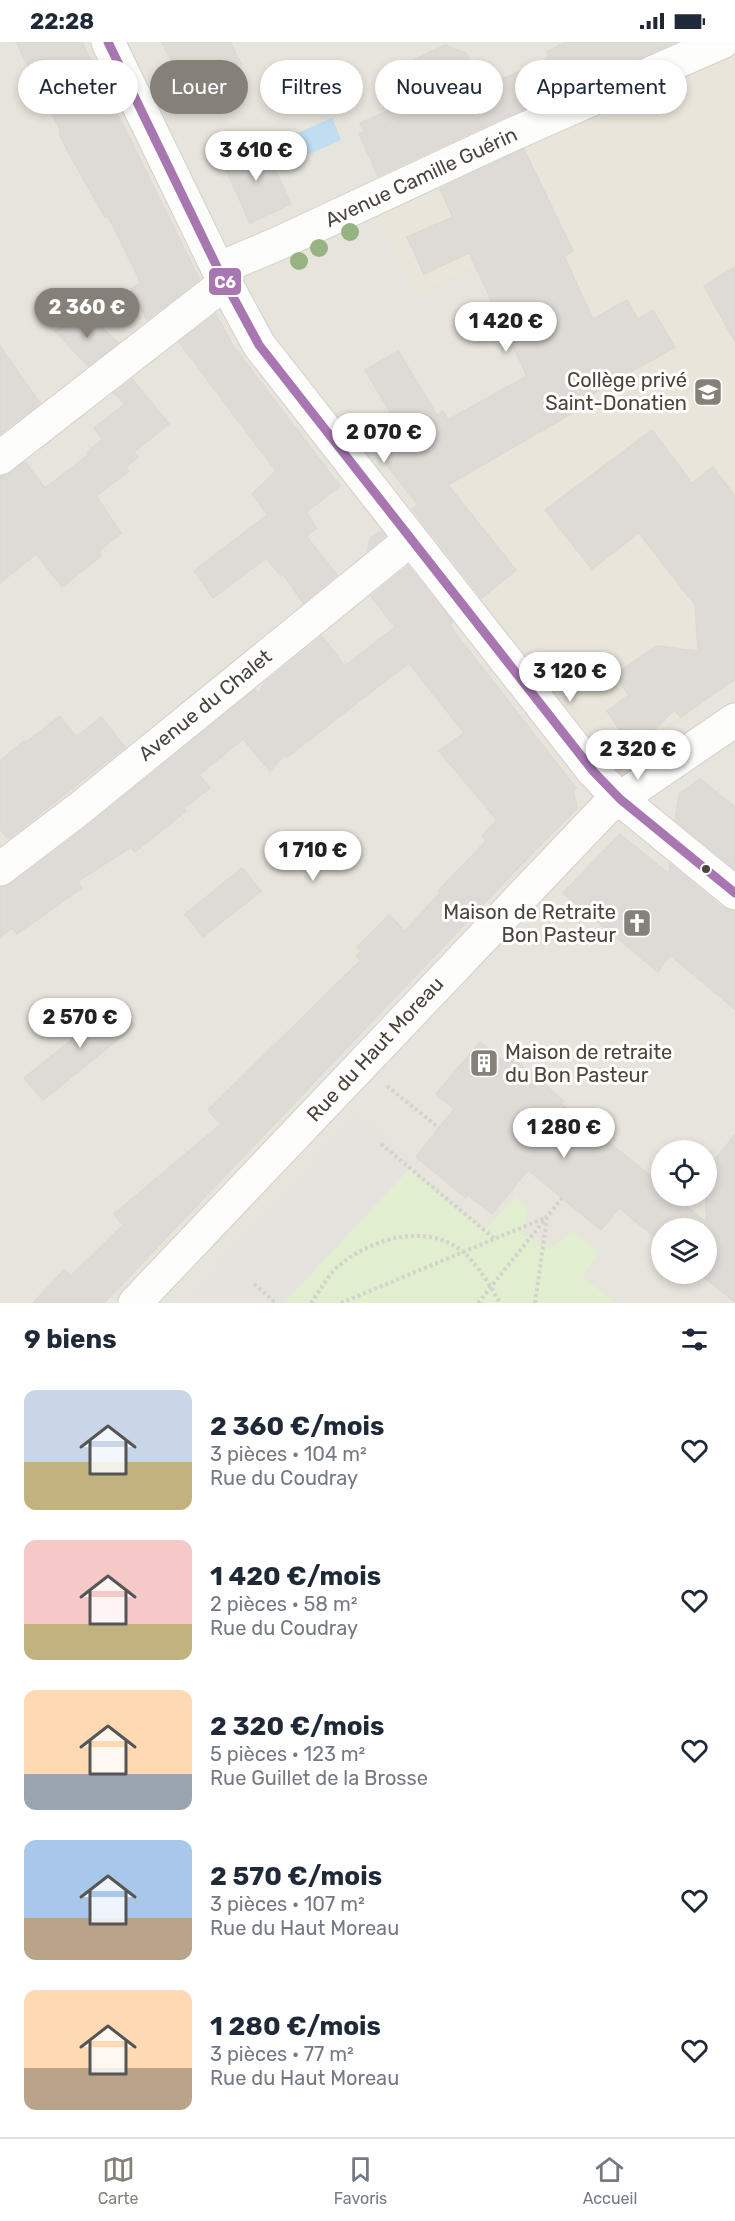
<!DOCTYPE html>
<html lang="fr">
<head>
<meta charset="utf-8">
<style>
  body { margin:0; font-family:Rubik,sans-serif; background:#f2f2f3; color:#1f2937; height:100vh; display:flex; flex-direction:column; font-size:22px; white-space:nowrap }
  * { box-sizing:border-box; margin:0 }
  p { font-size:20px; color:#747a83 }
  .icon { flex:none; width:33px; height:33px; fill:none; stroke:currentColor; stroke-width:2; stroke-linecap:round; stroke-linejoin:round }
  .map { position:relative; height:1261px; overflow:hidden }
  .side { display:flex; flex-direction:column; background:#fff; flex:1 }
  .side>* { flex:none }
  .guide { position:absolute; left:18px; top:18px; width:699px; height:54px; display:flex; gap:12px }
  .fabs { position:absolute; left:651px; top:1098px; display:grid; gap:12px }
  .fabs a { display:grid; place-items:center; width:66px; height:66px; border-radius:50%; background:#fff; box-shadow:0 3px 9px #0003; font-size:30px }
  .price { position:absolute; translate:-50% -51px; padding:0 14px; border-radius:21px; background:#fff; color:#222; font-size:20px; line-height:39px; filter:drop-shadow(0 2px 3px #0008) }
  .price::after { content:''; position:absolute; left:50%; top:36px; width:18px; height:14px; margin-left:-9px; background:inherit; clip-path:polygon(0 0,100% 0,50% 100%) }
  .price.current { background:#868178; color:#fff }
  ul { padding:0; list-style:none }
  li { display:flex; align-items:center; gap:18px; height:150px; padding:0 24px }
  li span { display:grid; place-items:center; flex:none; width:168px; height:120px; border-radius:12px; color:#555 }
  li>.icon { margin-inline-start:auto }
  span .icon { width:72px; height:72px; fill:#fffc; stroke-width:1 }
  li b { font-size:26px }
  h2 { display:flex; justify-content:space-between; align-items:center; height:72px; padding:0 24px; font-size:26px }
  .pill { padding:0 21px; border-radius:27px; background:#fff; box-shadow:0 3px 9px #0003; font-size:21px; line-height:54px }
  .pill.current { background:#868178; color:#fff }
  .status { display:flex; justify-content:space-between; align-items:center; height:42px; padding:0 30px; background:#fff; direction:ltr }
  .status svg { height:16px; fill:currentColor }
  .dock { display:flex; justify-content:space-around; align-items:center; height:84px; border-top:2px solid #e0e1e3; background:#fff; font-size:16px; color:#747a83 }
  .dock a { display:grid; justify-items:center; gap:3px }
  .dock .current { color:#868178 }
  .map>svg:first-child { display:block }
  .residential { fill:#e7e4dc; fill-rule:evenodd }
  .education { fill:#eae5da }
  .green { fill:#e1eecf }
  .parking { fill:#e6e3df }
  .water { fill:#c0ddf1 }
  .building { fill:#dedbd6; stroke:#dcd9d4; stroke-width:1.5 }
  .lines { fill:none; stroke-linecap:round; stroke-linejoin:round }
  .minor-casing { stroke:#d2d0cb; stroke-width:35 }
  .path { stroke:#d3d2cc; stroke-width:4; stroke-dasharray:3 3; stroke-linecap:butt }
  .minor { stroke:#fdfdfc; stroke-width:33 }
  .bus-1-casing { stroke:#fff; stroke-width:14 }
  .bus-1 { stroke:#a877b2; stroke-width:9 }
  .tree { fill:#96b382 }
  .bus-dot { fill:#4b4439; stroke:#fff; stroke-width:2 }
  .labels { text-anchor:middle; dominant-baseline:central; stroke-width:6; stroke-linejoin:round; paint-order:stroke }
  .street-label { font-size:20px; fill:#4b4439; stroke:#fff }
  .poi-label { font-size:20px; fill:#4b4439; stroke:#fff; text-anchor:end }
  .line-badge { stroke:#fff; stroke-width:2 }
  .badge-label { font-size:16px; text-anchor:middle; font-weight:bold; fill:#fff }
</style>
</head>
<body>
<div class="status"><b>22:28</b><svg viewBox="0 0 49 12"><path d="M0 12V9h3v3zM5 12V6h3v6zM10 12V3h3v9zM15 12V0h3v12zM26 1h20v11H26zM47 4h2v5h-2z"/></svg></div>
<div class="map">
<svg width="735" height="1261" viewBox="0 0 735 1261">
  <rect width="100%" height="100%" fill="#f4f2ee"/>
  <path class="residential" d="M0 0H735V1261H0ZM662 1108H706V1154H662ZM662 1186H706V1232H662Z"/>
  <polygon class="education" points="735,1 735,637 654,693 584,679 376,409 443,369 448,378 527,334 474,222 420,252 377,166"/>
  <polygon class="green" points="409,1127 484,1188 516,1155 528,1166 522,1192 550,1207 573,1189 599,1210 582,1235 616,1261 284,1261"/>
  <polygon class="parking" points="357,1069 416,1120 409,1127 284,1261 180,1261"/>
  <polygon class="water" points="332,76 341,98 294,119 284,97"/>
  <g class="building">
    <polygon points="16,0 82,0 199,237 147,278 131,247 141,241 108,174 105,175 71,115 59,92 61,90"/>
    <polygon points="162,0 230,0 241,22 184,44"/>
    <polygon points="565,0 675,0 505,75 378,134 359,92 365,90 360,81 408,60 393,28 445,3 466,11 480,42 493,35 496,40 549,16 547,10"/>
    <polygon points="262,100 291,162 250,181 222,118"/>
    <polygon points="524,107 573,209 564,214 593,277 627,258 638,277 653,268 675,305 575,362 578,368 448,443 516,528 482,556 412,467 418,463 382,417 402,404 397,397 404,393 365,328 398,309 437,373 443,369 448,378 527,334 469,211 424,232 407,195 453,175 440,147"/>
    <polygon points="735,225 735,300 704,244"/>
    <polygon points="87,271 118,301 88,324 55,289"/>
    <polygon points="216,272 233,304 340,444 306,470 317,486 306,494 337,533 303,561 283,532 281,534 266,516 213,556 194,529 267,473 252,452 276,429 179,300"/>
    <polygon points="0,304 40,361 0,392"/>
    <polygon points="132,337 169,382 134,410 138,415 126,425 129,429 96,454 121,491 98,510 101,514 62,545 36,512 0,541 0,434 11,431 25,420 45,446 88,413 87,410 103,397 94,386 125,362 114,351"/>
    <polygon points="652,388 692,441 713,425 735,454 735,637 681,675 674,668 650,693 619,687 607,669 629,653 614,633 657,604 698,609 695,563 639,491 592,527 545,468"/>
    <polygon points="381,489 385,494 368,508 370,496"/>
    <polygon points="408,524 453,580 449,583 576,746 573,749 577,766 516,828 104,1261 33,1261 64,1228 71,1234 123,1183 114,1172 221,1082 208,1068 361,918 356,914 361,909 357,905 389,873 405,889 440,851 438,849 486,799 482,794 497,778 439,709 464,691 409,621 287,715 285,713 270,729 243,697 199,733 210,746 184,766 186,769 135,810 131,805 78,839 82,846 17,892 12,886 0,895 0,845 11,842 90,782 255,648 259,652 264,641 322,594 345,624 395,585 371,554"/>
    <polygon points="60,674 76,695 101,675 125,705 8,797 0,787 0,719 24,699 25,701"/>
    <polygon points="700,737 735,765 735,827 675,778 679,752"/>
    <polygon points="620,792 669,832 670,822 723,866 735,869 735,967 670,913 658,930 563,851"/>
    <polygon points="242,826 261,849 203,895 185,872"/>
    <polygon points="117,962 135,984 43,1058 24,1036 79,992 71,981 94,963 103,973"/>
    <polygon points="480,1000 502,1018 508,1012 564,1059 561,1062 662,1143 662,1154 674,1154 706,1180 706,1128 735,1093 735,1260 700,1232 706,1232 706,1186 662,1186 662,1201 619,1166 601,1188 528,1128 492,1172 468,1153 466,1156 416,1115 454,1067 436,1052"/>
  </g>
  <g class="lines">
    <g class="minor-casing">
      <g id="minor">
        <polyline points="108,0 218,227 259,303 593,729 620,757 735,851"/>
        <polyline points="218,227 277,202 513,92 722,0"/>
        <polyline points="0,416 225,241"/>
        <polyline points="0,827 79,767 410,498"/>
        <polyline points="135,1261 606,766 735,678"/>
      </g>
    </g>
    <g class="path">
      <polyline points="387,1044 439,1086"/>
      <polyline points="381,1102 495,1197"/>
      <polyline points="254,1242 276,1261"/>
      <path d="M311 1261C319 1250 326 1237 335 1227 367 1198 424 1179 462 1209 475 1219 492 1246 500 1261"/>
      <polyline points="341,1261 547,1175"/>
      <polyline points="478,1261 562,1156"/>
      <polyline points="535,1261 547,1176"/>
    </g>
    <use href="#minor" class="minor"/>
    <g class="bus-1-casing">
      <polyline id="bus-1" points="108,0 218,227 259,303 593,729 620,757 735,851"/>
    </g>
    <use href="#bus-1" class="bus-1"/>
  </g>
  <g class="tree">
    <circle cx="350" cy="190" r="9"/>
    <circle cx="319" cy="206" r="9"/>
    <circle cx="299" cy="219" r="9"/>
  </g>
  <defs>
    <g id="school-square" transform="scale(1.5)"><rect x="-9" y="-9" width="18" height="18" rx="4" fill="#868178" stroke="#fff"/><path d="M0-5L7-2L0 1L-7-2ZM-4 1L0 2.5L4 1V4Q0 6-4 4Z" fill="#fff"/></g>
    <g id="church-square" transform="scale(1.5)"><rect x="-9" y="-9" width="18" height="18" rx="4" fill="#868178" stroke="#fff"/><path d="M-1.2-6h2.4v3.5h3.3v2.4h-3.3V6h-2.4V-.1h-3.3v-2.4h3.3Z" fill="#fff"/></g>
    <g id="building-square" transform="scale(1.5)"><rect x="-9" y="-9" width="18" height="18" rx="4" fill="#868178" stroke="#fff"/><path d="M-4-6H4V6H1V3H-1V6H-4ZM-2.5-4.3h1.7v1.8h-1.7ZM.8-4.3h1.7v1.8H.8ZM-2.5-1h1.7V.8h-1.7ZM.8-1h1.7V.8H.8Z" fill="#fff"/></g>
  </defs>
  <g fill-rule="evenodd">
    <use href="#school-square" x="708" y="350"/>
    <use href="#church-square" x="637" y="881"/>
    <use href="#building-square" x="484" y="1021"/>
  </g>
  <circle class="bus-dot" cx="706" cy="827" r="5"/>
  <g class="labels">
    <g class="street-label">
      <text transform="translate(421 135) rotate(-25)">Avenue Camille Guérin</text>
      <text transform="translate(205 663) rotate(-39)">Avenue du Chalet</text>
      <text transform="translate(375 1007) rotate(-47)">Rue du Haut Moreau</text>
    </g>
    <g class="poi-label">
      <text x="687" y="338">Collège privé<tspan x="687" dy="23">Saint-Donatien</tspan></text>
      <text x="616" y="870">Maison de Retraite<tspan x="616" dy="23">Bon Pasteur</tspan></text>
      <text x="505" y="1010" text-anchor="start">Maison de retraite<tspan x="505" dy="23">du Bon Pasteur</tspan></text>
    </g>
  </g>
  <rect class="line-badge" x="208" y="225" width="34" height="29" rx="6" fill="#a877b2"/>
  <g class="badge-label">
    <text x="225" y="246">C6</text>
  </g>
</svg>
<div class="fabs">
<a><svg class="icon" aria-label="locate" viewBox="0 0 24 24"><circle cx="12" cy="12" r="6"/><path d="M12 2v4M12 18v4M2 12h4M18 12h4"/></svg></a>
<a><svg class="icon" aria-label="layers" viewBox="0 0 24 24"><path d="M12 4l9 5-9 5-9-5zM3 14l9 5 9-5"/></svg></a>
</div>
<b class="price" style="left:256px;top:140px">3 610 €</b>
<b class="price current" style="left:87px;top:297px">2 360 €</b>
<b class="price" style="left:506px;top:311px">1 420 €</b>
<b class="price" style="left:384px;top:422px">2 070 €</b>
<b class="price" style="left:570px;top:661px">3 120 €</b>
<b class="price" style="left:638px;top:739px">2 320 €</b>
<b class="price" style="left:313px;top:840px">1 710 €</b>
<b class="price" style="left:80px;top:1007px">2 570 €</b>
<b class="price" style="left:564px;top:1117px">1 280 €</b>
<div class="guide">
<a class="pill">Acheter</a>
<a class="pill current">Louer</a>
<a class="pill">Filtres</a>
<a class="pill">Nouveau</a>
<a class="pill">Appartement</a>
</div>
</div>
<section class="side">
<h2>9 biens<svg class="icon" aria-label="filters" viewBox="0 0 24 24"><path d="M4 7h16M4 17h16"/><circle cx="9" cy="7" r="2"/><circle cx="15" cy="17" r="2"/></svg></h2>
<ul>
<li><span style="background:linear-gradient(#c9d6e8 60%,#c2b280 0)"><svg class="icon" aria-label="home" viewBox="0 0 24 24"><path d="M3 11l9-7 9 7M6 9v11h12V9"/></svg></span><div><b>2 360 €/mois</b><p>3 pièces · 104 m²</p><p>Rue du Coudray</p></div><svg class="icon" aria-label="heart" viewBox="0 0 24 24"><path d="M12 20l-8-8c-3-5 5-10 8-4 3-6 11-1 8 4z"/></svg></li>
<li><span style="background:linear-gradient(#f6c9c9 70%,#c2b280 0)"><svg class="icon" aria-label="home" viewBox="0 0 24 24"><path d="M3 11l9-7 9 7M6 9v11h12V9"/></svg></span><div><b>1 420 €/mois</b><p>2 pièces · 58 m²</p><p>Rue du Coudray</p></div><svg class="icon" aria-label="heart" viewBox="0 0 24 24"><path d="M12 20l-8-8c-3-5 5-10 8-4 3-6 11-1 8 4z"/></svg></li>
<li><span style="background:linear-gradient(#ffd9b3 70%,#9aa5b1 0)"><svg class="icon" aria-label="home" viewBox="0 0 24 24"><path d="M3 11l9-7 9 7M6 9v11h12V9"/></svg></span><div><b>2 320 €/mois</b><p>5 pièces · 123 m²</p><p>Rue Guillet de la Brosse</p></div><svg class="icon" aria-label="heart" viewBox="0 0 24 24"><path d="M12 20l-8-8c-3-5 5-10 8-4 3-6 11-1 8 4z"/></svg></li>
<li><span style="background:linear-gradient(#a9c7e8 65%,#b9a48a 0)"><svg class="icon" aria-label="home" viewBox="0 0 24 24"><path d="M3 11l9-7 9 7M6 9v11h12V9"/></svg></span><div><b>2 570 €/mois</b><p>3 pièces · 107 m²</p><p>Rue du Haut Moreau</p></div><svg class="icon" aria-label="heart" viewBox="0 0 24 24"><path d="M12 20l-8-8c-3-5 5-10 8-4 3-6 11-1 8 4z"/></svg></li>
<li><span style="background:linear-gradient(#ffd9b3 65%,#b9a48a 0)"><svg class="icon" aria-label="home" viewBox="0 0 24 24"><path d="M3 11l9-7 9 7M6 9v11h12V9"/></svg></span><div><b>1 280 €/mois</b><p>3 pièces · 77 m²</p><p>Rue du Haut Moreau</p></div><svg class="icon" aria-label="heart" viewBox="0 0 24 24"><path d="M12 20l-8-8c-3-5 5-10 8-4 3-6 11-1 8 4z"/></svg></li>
</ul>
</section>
<nav class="dock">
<a class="current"><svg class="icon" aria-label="map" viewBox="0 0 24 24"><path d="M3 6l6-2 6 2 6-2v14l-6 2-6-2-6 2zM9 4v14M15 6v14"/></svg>Carte</a>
<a><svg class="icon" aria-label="saved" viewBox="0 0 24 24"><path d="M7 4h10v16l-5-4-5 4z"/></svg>Favoris</a>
<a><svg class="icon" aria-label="home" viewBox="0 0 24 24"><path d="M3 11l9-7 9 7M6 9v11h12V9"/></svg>Accueil</a>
</nav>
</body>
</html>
